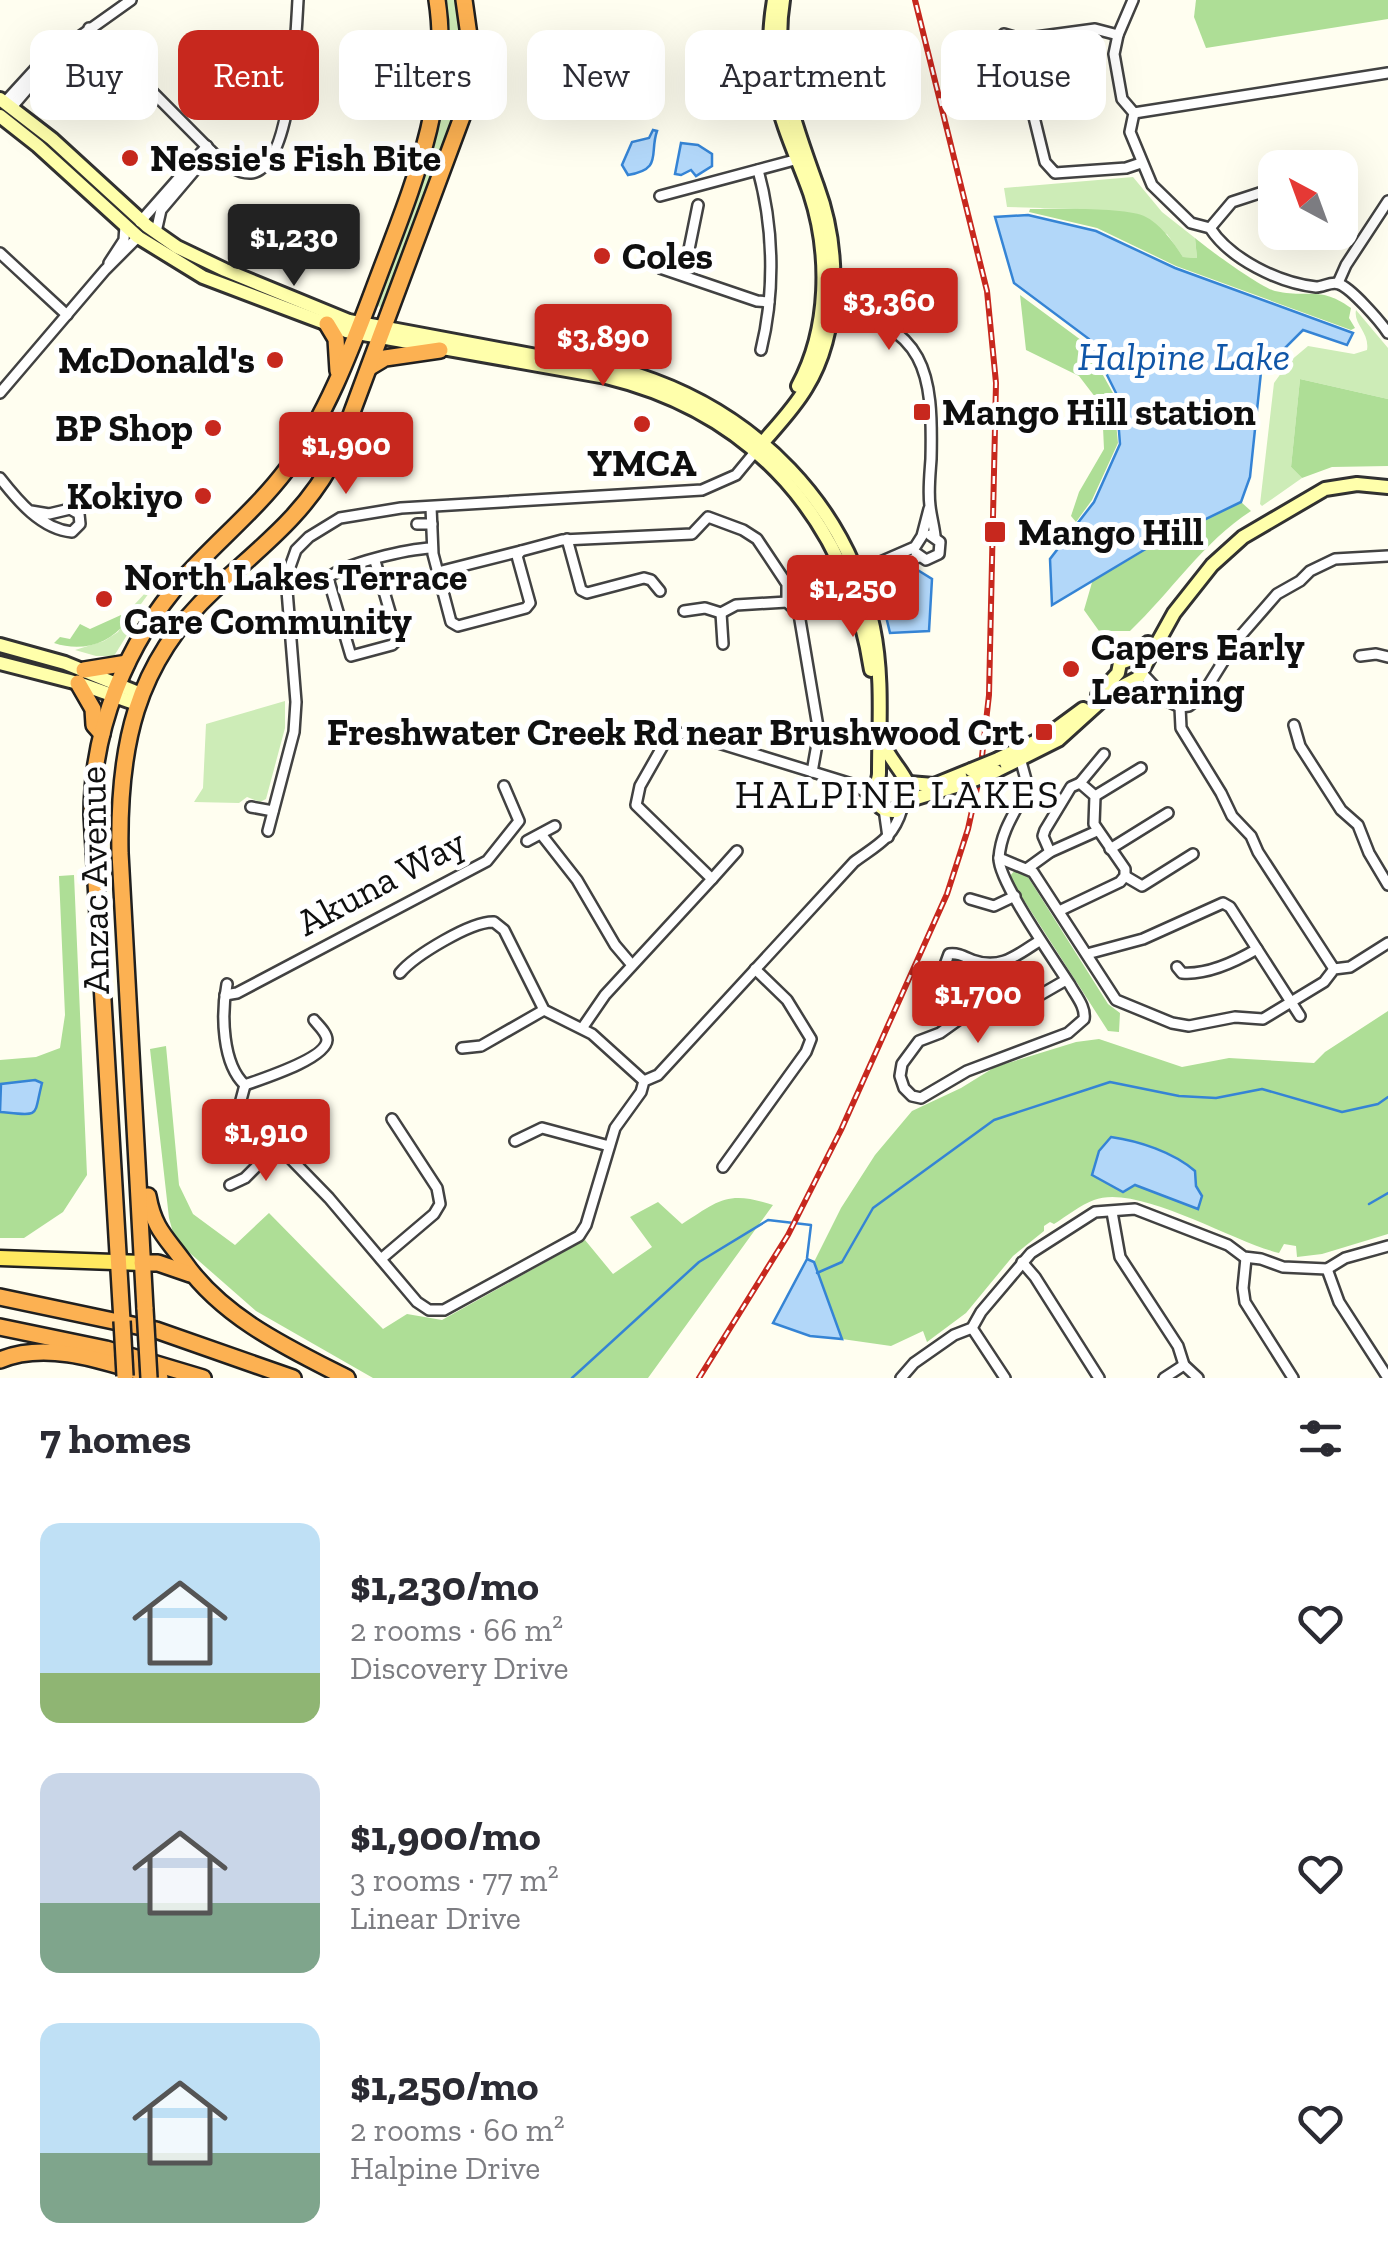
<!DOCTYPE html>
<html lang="en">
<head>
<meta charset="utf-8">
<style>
  body { margin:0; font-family:"Zilla Slab",serif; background:#f2f2f3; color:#2b2b33; height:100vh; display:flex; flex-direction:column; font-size:38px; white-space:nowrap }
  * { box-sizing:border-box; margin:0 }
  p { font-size:32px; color:#7c7c81 }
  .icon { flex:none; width:55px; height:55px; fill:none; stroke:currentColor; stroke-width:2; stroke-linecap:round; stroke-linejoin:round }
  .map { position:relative; height:1378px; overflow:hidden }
  .details { display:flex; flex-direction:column; background:#fff; flex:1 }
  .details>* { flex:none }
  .top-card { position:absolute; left:30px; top:30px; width:1330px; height:90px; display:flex; gap:20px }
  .needle { width:65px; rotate:319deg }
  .buttons { position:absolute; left:1258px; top:150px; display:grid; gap:20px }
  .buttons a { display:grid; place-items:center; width:100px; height:100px; border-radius:20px; background:#fff; box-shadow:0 10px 40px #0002; font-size:50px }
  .price { position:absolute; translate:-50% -85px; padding:0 22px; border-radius:10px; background:#c7281e; color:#fff; font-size:32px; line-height:65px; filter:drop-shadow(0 2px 5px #0008) }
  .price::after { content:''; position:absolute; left:50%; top:60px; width:30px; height:22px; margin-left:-15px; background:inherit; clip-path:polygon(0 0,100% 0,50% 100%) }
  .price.current { background:#222; color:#fff }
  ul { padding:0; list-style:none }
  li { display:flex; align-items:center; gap:30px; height:250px; padding:0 40px }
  li span { display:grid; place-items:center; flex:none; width:280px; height:200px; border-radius:20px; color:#555 }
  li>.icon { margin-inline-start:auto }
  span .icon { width:120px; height:120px; fill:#fffc; stroke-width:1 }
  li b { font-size:42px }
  h2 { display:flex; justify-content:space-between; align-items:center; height:120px; padding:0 40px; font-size:42px }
  .chip { padding:0 35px; border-radius:20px; background:#fff; box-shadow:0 10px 40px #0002; font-size:35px; line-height:90px }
  .chip.current { background:#c7281e; color:#fff }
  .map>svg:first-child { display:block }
  .green { fill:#cdecb7 }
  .forest { fill:#aede96; fill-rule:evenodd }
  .water { fill:#b2d7f9; stroke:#3584d5; stroke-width:2.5 }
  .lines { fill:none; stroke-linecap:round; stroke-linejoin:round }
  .stream { stroke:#3584d5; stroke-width:2.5 }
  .street-casing { stroke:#424242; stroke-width:14 }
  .secondary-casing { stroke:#313131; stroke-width:18 }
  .primary-casing { stroke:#202020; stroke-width:19 }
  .highway-casing { stroke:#202020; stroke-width:20 }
  .street { stroke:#fff; stroke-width:9 }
  .secondary { stroke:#ffffab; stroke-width:12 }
  .primary { stroke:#ffe960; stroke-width:14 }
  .highway { stroke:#fcb152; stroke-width:15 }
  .rail-casing { stroke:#c7281e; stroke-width:6 }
  .rail { stroke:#fff; stroke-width:2.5; stroke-dasharray:8; stroke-linecap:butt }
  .secondary-bridge-casing { stroke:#313131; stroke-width:18; stroke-linecap:butt }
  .highway-bridge-casing { stroke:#202020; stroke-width:20; stroke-linecap:butt }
  .secondary-bridge { stroke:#ffffab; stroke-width:12 }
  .highway-bridge { stroke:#fcb152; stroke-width:15 }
  .poi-dot { fill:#c7281e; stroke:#fff; stroke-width:4 }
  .labels { text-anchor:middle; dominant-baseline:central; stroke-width:10; stroke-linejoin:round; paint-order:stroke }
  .poi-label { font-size:38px; font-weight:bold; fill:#0f0f0f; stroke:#fff; text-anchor:start }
  .street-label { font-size:38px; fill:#0f0f0f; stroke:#fff }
  .water-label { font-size:40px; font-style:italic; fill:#1056a8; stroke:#fff }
  .neighbourhood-label { font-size:40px; letter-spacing:2.5px; fill:#0f0f0f; stroke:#fff }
</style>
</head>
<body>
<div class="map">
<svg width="1388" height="1378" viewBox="0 0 1388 1378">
  <rect width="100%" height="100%" fill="#fffef0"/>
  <g class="green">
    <polygon points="442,0 459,0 465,31 465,85 428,196 381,307 374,305 426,166"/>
    <polygon points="1133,177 1162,212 1195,238 1197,258 1183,257 1167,234 1079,209 1007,207 1004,188"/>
    <path d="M1356 310 1388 348V399L1300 379 1291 467 1302 478 1262 506 1260 504 1274 383 1289 362 1308 346 1354 354 1367 350C1370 333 1353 324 1356 310Z"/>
    <polygon points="162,575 141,604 132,627 114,656 96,656 75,650 104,641 118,632 134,605"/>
    <polygon points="285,701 285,728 266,799 260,802 247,797 239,803 194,802 203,788 206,724"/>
  </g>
  <g class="forest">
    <polygon points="1196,0 1388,0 1388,19 1206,48 1194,17"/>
    <path d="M1030 209C1055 209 1122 207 1144 216 1161 224 1173 242 1183 257L1197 258 1195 238C1208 249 1260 287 1275 291 1310 299 1318 285 1351 308L1349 318 1355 328 1351 330 1176 266 1097 228 1029 212Z"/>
    <polygon points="1020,295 1085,343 1113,393 1118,443 1092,500 1076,522 1071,516 1079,492 1104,449 1102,406 1079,376 1026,350"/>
    <polygon points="1300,379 1388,399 1388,466 1332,467 1302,478 1291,467"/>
    <path d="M1241 502 1251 511C1203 542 1171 592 1130 631H1099L1084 610 1093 579 1154 544Z"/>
    <path d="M121 615 127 621C109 645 81 652 54 643L60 637 70 639 80 624 90 629Z"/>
    <polygon points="1016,869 1028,877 1108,1004 1120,1013 1119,1032 1108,1031 1009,877"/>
    <polygon points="74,875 87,1175 63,1212 24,1238 0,1238 0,1060 36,1057 60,1048 65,1015 59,876"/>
    <path d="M1388 1011V1234L1322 1254 1297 1257 1296 1246 1284 1244 1279 1253C1233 1242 1137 1183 1094 1200 1080 1205 1067 1216 1054 1224L1050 1222 1044 1226V1231L1013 1256 966 1313 927 1342 923 1331 891 1346 842 1339 814 1262 841 1208 875 1155 912 1111 961 1088 995 1067 1076 1042 1099 1039 1182 1067 1229 1058 1314 1063 1325 1052ZM1194 1171 1198 1209 1135 1185Z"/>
    <path d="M166 1046 179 1185 193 1214 235 1245 269 1213 383 1329 407 1314 442 1320 585 1240 613 1274 652 1247 630 1217 658 1202 682 1224C719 1200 728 1190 773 1205L648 1378H373L256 1311 175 1240 169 1218 150 1049Z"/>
  </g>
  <g class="water">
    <path d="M653 130 657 131C649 154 663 169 628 175L622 165 632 142 649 138Z"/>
    <polygon points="681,143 698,145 712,154 712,166 696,176 691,170 681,175 675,174"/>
    <polygon points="1028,215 1096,231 1175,268 1353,333 1347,345 1303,330 1261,372 1250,477 1241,502 1154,544 1052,605 1050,559 1094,502 1120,444 1116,393 1089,339 1014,283 995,217"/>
    <polygon points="916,569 932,579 929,631 890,633 878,583 904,570"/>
    <path d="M35 1080 42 1083C33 1118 42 1116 0 1112L1 1084Z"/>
    <path d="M1111 1137C1139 1141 1173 1152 1195 1171L1196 1186 1202 1196 1198 1209 1135 1185 1123 1192 1092 1175 1099 1151Z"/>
    <polygon points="807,1259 814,1262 842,1339 810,1336 773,1323"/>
  </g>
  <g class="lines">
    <g class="stream">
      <polyline points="1369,1204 1388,1193"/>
      <polyline points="817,1273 842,1262 873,1208 994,1120 1110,1082 1179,1096 1216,1098 1262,1089 1342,1112 1378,1104 1388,1097"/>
      <polyline points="572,1378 699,1262 768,1220 811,1225 807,1258"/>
    </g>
    <g class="street-casing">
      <g id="street">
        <path d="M1133 0 1118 35 1114 54 1122 99 1134 113 1130 132 1152 185 1191 223 1210 228C1230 259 1279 283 1316 287 1324 287 1331 281 1339 284 1351 288 1380 321 1388 333"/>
        <path d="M89 28 211 151C222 160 235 174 251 173 292 170 296 32 298 0"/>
        <polyline points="1004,34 1021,39 1095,29 1118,35"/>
        <polyline points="5,102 37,67 131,0"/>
        <polyline points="12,107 42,72 45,63"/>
        <polyline points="1134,113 1388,73"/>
        <polyline points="1034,117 1045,162 1055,173 1126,168 1141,163"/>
        <path d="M758 170C774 228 775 293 761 350"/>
        <polyline points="660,196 802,158"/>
        <polyline points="140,222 207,146"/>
        <polyline points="1210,228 1232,202 1275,188"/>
        <polyline points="156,232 161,210 211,151"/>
        <polyline points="0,253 67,315"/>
        <polyline points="109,263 124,240 125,226"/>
        <polyline points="660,268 757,301 769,302"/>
        <polyline points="684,274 698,205"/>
        <polyline points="1338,283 1346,265 1388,201"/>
        <path d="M829 306C927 326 933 372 931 459 930 474 928 491 930 506 931 516 934 526 935 536"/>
        <polyline points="0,393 105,270 139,236"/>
        <path d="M0 478C18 501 41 529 72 532L80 524 79 514 70 509 49 514 31 511"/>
        <polyline points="431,507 433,554 451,622 458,626 526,608 530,603 517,556 521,551 562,540 692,534 708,517 743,530 757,539 787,584 787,602 799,614 819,733 812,772"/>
        <polyline points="417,524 432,524"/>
        <polyline points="567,539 581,590 587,593 644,578 651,580 660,591"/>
        <polyline points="916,553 926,560 939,554 940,542 930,535"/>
        <path d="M375 561 398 639 392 645 351 656 328 578C345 563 408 549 432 548"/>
        <polyline points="438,572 521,551"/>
        <polyline points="853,574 915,547 922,536 929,509"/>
        <polyline points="856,580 919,557"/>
        <polyline points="684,611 705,608 721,613 736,605 787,602"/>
        <polyline points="721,613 723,644"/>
        <polyline points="1360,656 1376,654 1388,657"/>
        <polyline points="1141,672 1169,702 1180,707 1189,706 1201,697 1236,641 1277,594 1300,581 1310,571 1335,559 1388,556"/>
        <polyline points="1180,707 1181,728 1221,793 1232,816 1251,836 1258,852 1334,969"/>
        <polyline points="1294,725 1300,746 1341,810 1358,825 1369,853 1388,885"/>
        <path d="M1020 758 1028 787C1016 811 1001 830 999 858 998 881 1055 961 1070 985 1076 996 1086 1007 1084 1019L1068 1033 967 1071 921 1098 912 1096 904 1088 900 1076 902 1064 919 1041 940 1033 961 1018 989 1016 1026 1003 1066 980"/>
        <polyline points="1080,783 1104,754"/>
        <polyline points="1095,796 1141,768"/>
        <polyline points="251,807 273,811"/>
        <polyline points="884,809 888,837"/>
        <polyline points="268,831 294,732 296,702 286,578 296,550 309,537 340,518 401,508 702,490 736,475 755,452"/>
        <polyline points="541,834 577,880 615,945 632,965"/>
        <polyline points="527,841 555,826"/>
        <polyline points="1110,849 1168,813"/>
        <polyline points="1050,852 1043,836 1045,830 1071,787 1080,783 1095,796 1094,824 1125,869 1125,876 1120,882 1059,911"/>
        <polyline points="999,858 1033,872 1116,1000 1172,1023 1189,1026 1235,1017 1263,1019 1324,982 1334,969 1350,967 1388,943"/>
        <polyline points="1028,868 1050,852 1097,831"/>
        <polyline points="1125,876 1142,886 1193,854"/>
        <polyline points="712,879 737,851"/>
        <polyline points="970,899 994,906 1015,896"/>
        <polyline points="1087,954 1143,939 1223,903 1230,907 1300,1016"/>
        <path d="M1177 967 1182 973C1207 975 1235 962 1257 949"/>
        <path d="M400 973C414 956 471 921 494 922L504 930 544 1010 592 1034 644 1081"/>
        <path d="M227 984C221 1014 222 1064 245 1085"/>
        <polyline points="225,995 237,993 487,861 519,821 504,786"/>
        <path d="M961 1018 954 1006 935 992 949 954C958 953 963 956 972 960 1000 970 1016 956 1039 941"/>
        <polyline points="583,1027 605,995 712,879 636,805 640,786 669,735 686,733 855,785 875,799"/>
        <polyline points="462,1048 481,1046 544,1010"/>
        <path d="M245 1085 241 1100 256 1123 329 1198 417 1302 429 1310H444L579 1236 586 1225 615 1128 641 1092 644 1081 658 1075 854 862C877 845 893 839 902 809"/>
        <path d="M245 1085C261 1079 326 1059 327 1040 327 1033 318 1025 314 1020"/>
        <polyline points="515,1141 542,1128 609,1146"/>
        <polyline points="723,1167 806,1052 811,1039 787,1000 755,969"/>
        <polyline points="230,1185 245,1178 278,1145"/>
        <polyline points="1112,1212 1120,1257 1178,1346 1184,1365 1198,1378"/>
        <polyline points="1246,1258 1243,1288 1245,1302 1293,1378"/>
        <polyline points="381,1259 434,1214 440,1204 437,1188 392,1119"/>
        <polyline points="1022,1262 1035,1277 1099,1378"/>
        <polyline points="1327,1269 1339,1302 1388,1378"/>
        <polyline points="972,1328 1005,1378"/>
        <polyline points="901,1378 914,1363 954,1335 972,1328 981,1312 1031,1253 1095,1212 1135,1209 1228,1245 1244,1257 1261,1259 1283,1267 1327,1269 1345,1258 1388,1246"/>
        <polyline points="1164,1378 1184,1365"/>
      </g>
    </g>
    <g class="secondary-casing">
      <g id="secondary">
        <path d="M774 0C769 30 768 61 775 91 782 127 798 159 810 193 830 254 829 329 798 386"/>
        <path d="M0 99 52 139 147 226 177 247 225 270 349 321 638 375C755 413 847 504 873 627 883 675 879 725 879 773 879 783 871 791 876 802 881 810 888 811 896 811L910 800 969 782"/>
        <path d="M0 116 38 146 138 237 203 277 346 331 606 377C755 413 848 521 871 670"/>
        <path d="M758 448C774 429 793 410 806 388 841 331 840 248 817 186 795 124 772 68 783 0"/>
        <polyline points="0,645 65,663 141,694"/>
        <polyline points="0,663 78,683 137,704"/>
        <polyline points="1098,695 1118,673 1120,663 1131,659 1148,643"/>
        <path d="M882 741C890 763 914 780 910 800"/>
        <polyline points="998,759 1045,737 1083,709"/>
        <polyline points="996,771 1058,740 1111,692 1138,678 1174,613 1212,565 1243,537 1325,489 1357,484 1388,487"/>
        <polyline points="909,783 934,785 971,770"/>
      </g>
    </g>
    <g class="primary-casing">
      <polyline id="primary" points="0,1258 142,1263"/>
    </g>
    <g class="highway-casing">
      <g id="highway">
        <polyline points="327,324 336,339 338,371"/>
        <polyline points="370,367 385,358 440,350"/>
        <polyline points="84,670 127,663"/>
        <polyline points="78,683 93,709 94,725 102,734"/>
        <path d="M148 1196C154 1229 166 1237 184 1262 223 1318 288 1348 347 1378"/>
        <polyline points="142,1263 158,1263 190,1274"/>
        <polyline points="0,1297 156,1330 293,1378"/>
        <path d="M145 1309 120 853C118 749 134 664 214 590 261 547 307 513 336 455L465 109 472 57 464 0"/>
        <path d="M122 1321 92 815C92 729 126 643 183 579 217 541 256 510 287 469 329 412 353 344 378 278 411 190 452 96 437 0"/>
        <polyline points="0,1327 106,1349 203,1378"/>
        <path d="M0 1360C50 1339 111 1364 160 1378"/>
      </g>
    </g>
    <use href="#street" class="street"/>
    <use href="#secondary" class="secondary"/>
    <use href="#primary" class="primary"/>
    <use href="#highway" class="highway"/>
    <g class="rail-casing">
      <polyline id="rail" points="699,1378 788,1235 841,1130 947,894 968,829 980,774 989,695 996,383 987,291 915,0"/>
    </g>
    <use href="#rail" class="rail"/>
    <g class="secondary-bridge-casing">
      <g id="secondary-bridge">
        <polyline points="971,770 998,759"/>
        <polyline points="969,782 996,771"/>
      </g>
    </g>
    <g class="highway-bridge-casing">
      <g id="highway-bridge">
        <polyline points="145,1309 149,1378"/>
        <polyline points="122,1321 125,1376"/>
      </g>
    </g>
    <use href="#secondary-bridge" class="secondary-bridge"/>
    <use href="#highway-bridge" class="highway-bridge"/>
  </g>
  <g class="poi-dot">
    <circle cx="130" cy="158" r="10"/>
    <circle cx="602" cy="256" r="10"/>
    <circle cx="275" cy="360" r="10"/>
    <rect x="912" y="402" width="20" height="20" rx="5"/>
    <circle cx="642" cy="424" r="10"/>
    <circle cx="213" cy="428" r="10"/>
    <circle cx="203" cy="496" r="10"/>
    <rect x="983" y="520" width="24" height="24" rx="5"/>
    <circle cx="104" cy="599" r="10"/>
    <circle cx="1071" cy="669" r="10"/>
    <rect x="1034" y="722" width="20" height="20" rx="5"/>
  </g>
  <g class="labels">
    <g class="poi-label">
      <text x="150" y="158">Nessie's Fish Bite</text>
      <text x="622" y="256">Coles</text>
      <text x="255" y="360" text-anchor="end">McDonald's</text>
      <text x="942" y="412">Mango Hill station</text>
      <text x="193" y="428" text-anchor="end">BP Shop</text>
      <text x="642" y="463" text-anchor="middle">YMCA</text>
      <text x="183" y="496" text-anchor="end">Kokiyo</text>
      <text x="1018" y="532">Mango Hill</text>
      <text x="124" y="577">North Lakes Terrace<tspan x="124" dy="44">Care Community</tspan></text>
      <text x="1091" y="647">Capers Early<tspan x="1091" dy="44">Learning</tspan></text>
      <text x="1024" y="732" text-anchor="end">Freshwater Creek Rd near Brushwood Crt</text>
    </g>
    <g class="street-label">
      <text transform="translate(94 880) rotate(-91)">Anzac Avenue</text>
      <text transform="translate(381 882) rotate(-28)">Akuna Way</text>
    </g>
    <g class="water-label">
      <text x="1184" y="356">Halpine Lake</text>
    </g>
    <g class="neighbourhood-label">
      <text x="898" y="794">HALPINE LAKES</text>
    </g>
  </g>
</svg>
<div class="buttons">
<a><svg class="needle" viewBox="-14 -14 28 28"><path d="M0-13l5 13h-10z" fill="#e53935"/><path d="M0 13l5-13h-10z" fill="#7c7c81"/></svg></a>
</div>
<b class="price current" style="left:294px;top:289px">$1,230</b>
<b class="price" style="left:889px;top:353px">$3,360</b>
<b class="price" style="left:603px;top:389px">$3,890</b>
<b class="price" style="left:346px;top:497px">$1,900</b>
<b class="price" style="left:853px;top:640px">$1,250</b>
<b class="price" style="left:978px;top:1046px">$1,700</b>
<b class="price" style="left:266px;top:1184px">$1,910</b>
<div class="top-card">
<a class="chip">Buy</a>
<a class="chip current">Rent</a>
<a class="chip">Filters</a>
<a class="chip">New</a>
<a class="chip">Apartment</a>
<a class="chip">House</a>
</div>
</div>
<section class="details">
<h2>7 homes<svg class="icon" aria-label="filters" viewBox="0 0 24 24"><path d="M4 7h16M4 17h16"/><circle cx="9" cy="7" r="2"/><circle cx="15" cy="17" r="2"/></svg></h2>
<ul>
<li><span style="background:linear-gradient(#bfe0f5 75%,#8fb573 0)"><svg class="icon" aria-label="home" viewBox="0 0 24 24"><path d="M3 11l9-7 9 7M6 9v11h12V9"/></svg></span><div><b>$1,230/mo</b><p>2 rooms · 66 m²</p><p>Discovery Drive</p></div><svg class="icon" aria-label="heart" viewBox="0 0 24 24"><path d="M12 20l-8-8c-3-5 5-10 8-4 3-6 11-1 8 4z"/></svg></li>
<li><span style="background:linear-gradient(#c9d6e8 65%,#7fa58c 0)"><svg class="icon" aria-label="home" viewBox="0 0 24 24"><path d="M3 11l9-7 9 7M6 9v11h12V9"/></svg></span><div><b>$1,900/mo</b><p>3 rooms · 77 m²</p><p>Linear Drive</p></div><svg class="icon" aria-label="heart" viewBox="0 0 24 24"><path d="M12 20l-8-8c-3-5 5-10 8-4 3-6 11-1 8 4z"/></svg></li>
<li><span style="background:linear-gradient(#bfe0f5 65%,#7fa58c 0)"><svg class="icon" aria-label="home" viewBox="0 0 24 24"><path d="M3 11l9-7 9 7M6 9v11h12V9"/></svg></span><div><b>$1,250/mo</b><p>2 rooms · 60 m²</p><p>Halpine Drive</p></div><svg class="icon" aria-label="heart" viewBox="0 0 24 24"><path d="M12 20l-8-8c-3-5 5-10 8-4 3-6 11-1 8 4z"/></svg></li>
</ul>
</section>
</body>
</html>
